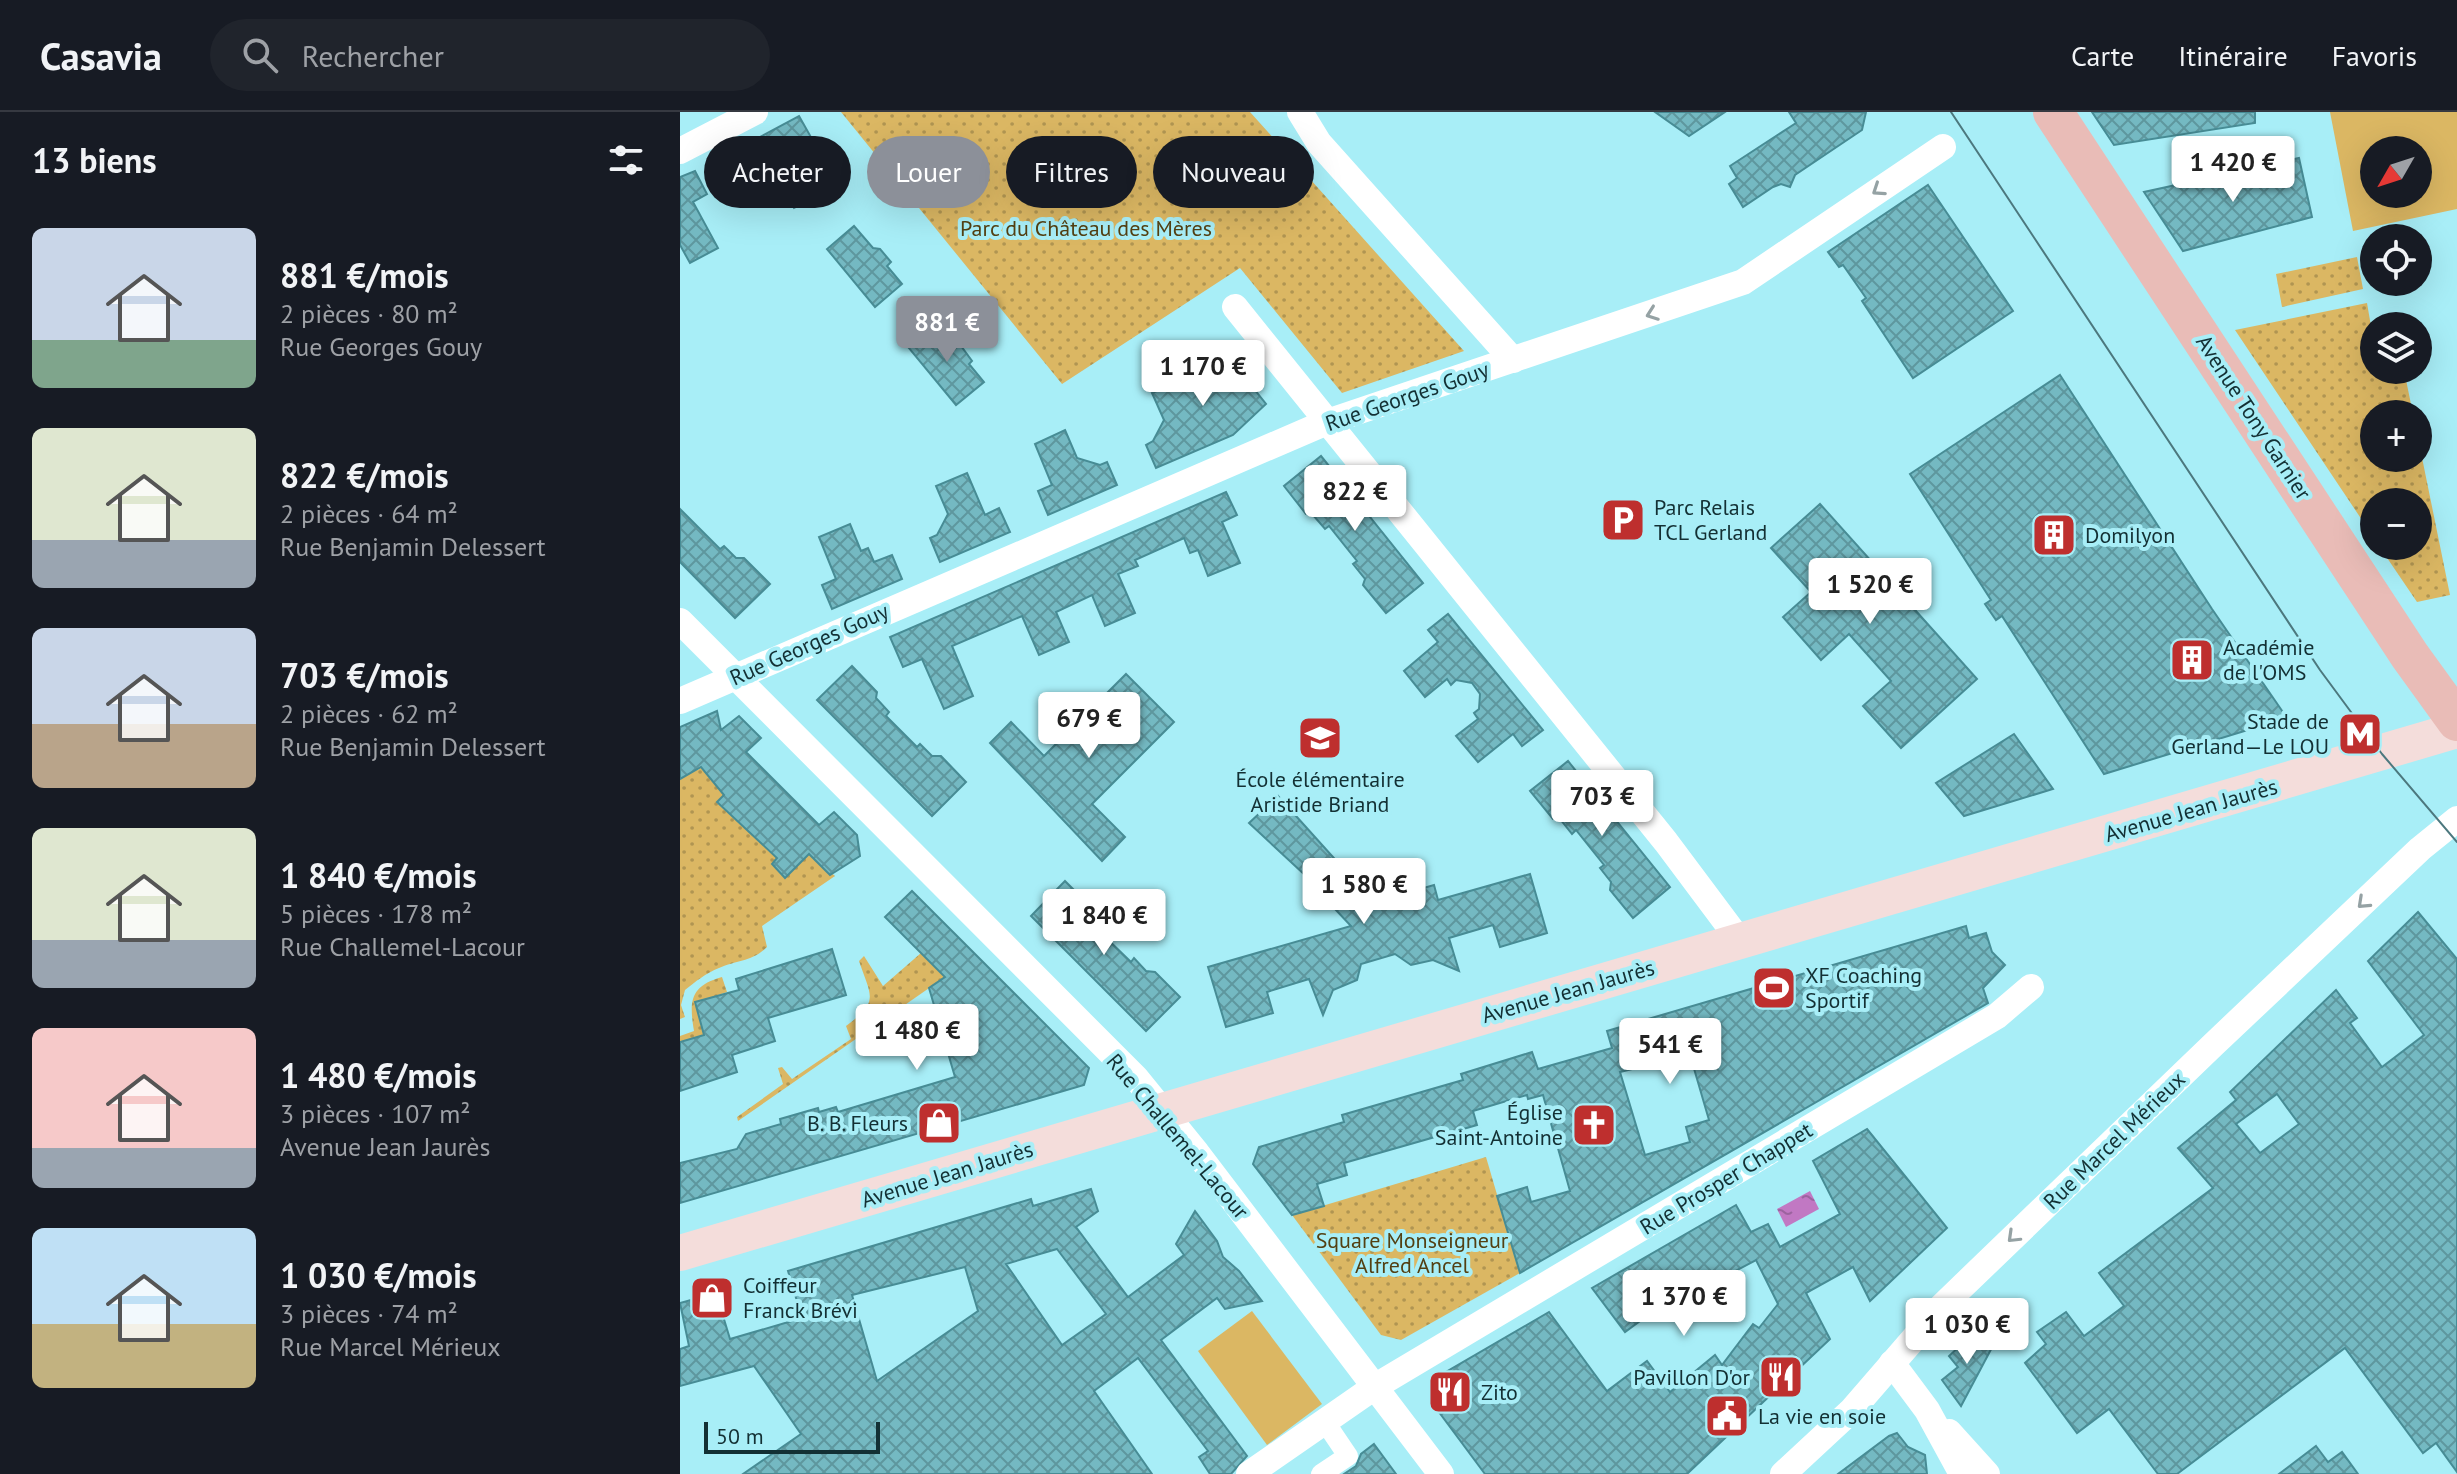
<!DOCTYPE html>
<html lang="fr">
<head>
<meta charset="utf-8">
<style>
  body { margin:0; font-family:"PT Sans",sans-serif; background:#20242c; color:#f1f3f6; height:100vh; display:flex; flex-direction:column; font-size:30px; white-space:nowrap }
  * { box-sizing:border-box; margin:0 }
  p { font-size:26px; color:#9ea1a6 }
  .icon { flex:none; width:44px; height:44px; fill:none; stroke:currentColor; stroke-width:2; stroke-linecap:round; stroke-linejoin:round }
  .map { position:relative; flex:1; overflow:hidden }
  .sheet { display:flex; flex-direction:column; background:#171b24; width:680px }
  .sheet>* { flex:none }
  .banner { position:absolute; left:24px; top:24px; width:760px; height:72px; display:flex; gap:16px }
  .needle { width:52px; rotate:231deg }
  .buttons { position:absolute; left:1680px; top:24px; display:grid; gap:16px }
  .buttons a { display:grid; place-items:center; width:72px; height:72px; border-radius:50%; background:#171b24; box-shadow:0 8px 32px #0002; font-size:40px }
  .scale { position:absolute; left:24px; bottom:20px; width:176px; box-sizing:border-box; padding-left:8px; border:4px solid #133034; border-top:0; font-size:22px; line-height:28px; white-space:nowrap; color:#133034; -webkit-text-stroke:6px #a8eef7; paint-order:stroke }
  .price { position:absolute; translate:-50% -68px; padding:0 18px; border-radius:8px; background:#fff; color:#222; font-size:26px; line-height:52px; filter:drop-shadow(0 2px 4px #0008) }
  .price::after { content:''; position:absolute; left:50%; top:48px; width:24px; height:18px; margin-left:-12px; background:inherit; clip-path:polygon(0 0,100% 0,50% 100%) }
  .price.on { background:#8c9099; color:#fff }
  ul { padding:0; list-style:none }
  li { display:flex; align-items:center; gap:24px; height:200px; padding:0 32px }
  li span { display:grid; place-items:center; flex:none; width:224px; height:160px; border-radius:12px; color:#555 }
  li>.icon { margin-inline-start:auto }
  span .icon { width:96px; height:96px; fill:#fffc; stroke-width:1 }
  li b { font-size:34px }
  h2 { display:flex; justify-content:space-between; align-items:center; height:96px; padding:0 32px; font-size:34px }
  .pill { padding:0 28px; border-radius:36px; background:#171b24; box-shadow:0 8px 32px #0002; font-size:28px; line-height:72px }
  .pill.on { background:#8c9099; color:#fff }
  header { display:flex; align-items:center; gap:48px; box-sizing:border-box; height:112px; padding:0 40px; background:#171b24; border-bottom:2px solid #363941 }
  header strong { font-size:38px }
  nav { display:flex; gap:44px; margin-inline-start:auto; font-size:28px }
  .search { width:560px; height:72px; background:#20242c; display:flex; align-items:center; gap:20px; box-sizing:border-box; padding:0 28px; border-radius:44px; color:#9ea1a6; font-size:30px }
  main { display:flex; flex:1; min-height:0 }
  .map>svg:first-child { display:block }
  .green { fill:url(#green-dots) }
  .pitch { fill:#dbb763; fill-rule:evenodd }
  .water { fill:url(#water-ripples) }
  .building { fill:url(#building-cross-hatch); stroke:#478c95; stroke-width:2; fill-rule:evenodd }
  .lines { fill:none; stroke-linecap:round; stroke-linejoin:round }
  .pedestrian { stroke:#fff; stroke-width:20 }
  .minor { stroke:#fff; stroke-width:26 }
  .secondary { stroke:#f4dddb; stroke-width:36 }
  .primary { stroke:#e9bcb7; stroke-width:40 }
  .tram { stroke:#4c787e; stroke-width:2 }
  .oneway { stroke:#95a2a4 }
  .labels { text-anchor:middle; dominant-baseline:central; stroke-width:8; stroke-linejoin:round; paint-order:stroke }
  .park-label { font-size:22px; fill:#534013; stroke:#a8eef7 }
  .street-label { font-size:22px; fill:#133034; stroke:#a8eef7 }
  .poi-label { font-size:22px; fill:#133034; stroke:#a8eef7; text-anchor:start }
</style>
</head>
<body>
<header>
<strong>Casavia</strong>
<div class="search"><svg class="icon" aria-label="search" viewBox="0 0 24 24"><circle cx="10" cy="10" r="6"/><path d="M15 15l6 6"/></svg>Rechercher</div>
<nav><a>Carte</a><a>Itinéraire</a><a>Favoris</a></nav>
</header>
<main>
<section class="sheet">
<h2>13 biens<svg class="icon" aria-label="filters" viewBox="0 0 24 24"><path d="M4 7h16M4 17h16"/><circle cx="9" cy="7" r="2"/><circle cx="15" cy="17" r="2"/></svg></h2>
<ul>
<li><span style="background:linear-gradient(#c9d6e8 70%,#7fa58c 0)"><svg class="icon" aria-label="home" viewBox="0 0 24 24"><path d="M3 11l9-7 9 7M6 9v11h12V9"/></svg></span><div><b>881 €/mois</b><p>2 pièces · 80 m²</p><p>Rue Georges Gouy</p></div></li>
<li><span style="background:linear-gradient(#dfe7d0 70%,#9aa5b1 0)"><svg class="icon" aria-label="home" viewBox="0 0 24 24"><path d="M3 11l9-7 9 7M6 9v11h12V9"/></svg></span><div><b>822 €/mois</b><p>2 pièces · 64 m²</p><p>Rue Benjamin Delessert</p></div></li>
<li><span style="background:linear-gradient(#c9d6e8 60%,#b9a48a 0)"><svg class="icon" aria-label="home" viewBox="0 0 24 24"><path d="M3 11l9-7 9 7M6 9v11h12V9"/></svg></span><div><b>703 €/mois</b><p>2 pièces · 62 m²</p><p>Rue Benjamin Delessert</p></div></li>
<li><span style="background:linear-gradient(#dfe7d0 70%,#9aa5b1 0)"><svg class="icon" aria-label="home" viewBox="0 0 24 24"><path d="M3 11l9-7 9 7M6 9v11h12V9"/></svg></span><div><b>1 840 €/mois</b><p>5 pièces · 178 m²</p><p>Rue Challemel-Lacour</p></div></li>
<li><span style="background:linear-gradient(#f6c9c9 75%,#9aa5b1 0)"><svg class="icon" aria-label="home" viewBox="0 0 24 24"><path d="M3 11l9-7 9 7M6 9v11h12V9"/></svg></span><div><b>1 480 €/mois</b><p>3 pièces · 107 m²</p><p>Avenue Jean Jaurès</p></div></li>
<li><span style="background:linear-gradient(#bfe0f5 60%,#c2b280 0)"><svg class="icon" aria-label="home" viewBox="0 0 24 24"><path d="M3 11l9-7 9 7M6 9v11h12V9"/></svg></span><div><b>1 030 €/mois</b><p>3 pièces · 74 m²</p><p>Rue Marcel Mérieux</p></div></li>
</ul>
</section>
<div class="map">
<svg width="1777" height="1362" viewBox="0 0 1777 1362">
  <defs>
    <pattern id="green-dots" width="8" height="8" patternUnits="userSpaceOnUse" patternTransform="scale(2)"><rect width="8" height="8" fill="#dbb763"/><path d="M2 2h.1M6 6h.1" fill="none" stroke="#b09552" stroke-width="1.8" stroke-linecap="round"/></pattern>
    <pattern id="water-ripples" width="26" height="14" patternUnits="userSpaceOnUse" patternTransform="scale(2)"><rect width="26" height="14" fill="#c178c3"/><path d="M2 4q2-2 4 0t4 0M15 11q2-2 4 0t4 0" fill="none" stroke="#9c639f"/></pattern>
    <pattern id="building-cross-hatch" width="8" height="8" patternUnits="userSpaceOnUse" patternTransform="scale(2)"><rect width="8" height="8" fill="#74b9c2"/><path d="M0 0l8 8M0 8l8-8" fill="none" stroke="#5e979e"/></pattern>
  </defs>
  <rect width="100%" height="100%" fill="#a8eef7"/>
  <g class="green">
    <polygon points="161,0 570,0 784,239 662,281 560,156 382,272"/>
    <polygon points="1677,145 1683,177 1602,195 1596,162"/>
    <polygon points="1687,191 1694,232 1694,258 1724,258 1733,302 1694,302 1694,346 1738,346 1738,326 1770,483 1737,490 1699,434 1738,434 1738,390 1694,390 1694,426 1555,218"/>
    <path d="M30 648 44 683 37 691 97 746 92 752 104 765 129 742 155 764 82 814 87 835C72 850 57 848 39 856 26 861 15 870 5 878L1 893 5 905 0 907V661L14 655 18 658Z"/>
    <path d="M241 841 265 865 58 1009 57 1005 103 972 98 956 102 955 112 967 171 927 166 914C200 889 191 885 179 849L184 844 203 874Z"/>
    <path d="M42 865 47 880 15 891 24 923 0 930V924L14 919C9 889 10 874 42 865Z"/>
    <polygon points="806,1045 840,1161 721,1228 701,1223 612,1103"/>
  </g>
  <g class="pitch">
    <path d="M1650 0H1777V97L1673 119ZM1694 38H1738V82H1694Z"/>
    <polygon points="572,1199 642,1292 587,1333 518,1239"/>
  </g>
  <polygon class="water" points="1130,1079 1139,1097 1106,1115 1097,1097"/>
  <g class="building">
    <polygon points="975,0 1045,0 1009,24"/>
    <polygon points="1109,0 1186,0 1182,18 1115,63 1110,75 1101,72 1093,75 1063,95 1049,72 1057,66 1050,54 1116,11"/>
    <polygon points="1412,0 1575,0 1575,11 1434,33"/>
    <polygon points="119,4 132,27 117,35 142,82 114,96 98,67 94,65 87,69 79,55 64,63 52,40"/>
    <polygon points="1619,46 1632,105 1503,139 1464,80"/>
    <polygon points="15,59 27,82 13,90 38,136 10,151 0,133 0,65"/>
    <polygon points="1248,73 1333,199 1233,266 1182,189 1186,186 1163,153 1159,155 1148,140"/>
    <polygon points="174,114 193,136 200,137 211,150 207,154 222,172 195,195 147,137"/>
    <polygon points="256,212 274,234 281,234 292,249 289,252 304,270 276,293 228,235"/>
    <polygon points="538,232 586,292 553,323 476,356 466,333 473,329 484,308 472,281 521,260 514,251"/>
    <polygon points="1380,263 1532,497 1607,606 1424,662 1322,504 1316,508 1305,492 1311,488 1230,362"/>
    <polygon points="385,318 397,346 420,353 427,350 437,373 368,403 358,379 372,373 355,332"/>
    <polygon points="641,344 743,471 706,501 683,473 685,467 673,452 677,449 649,414 645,417 633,403 626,402 604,374"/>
    <polygon points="287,361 305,403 319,396 330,420 260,450 250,426 257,423 268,402 256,374"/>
    <polygon points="546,380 557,403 542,410 560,451 528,464 518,438 510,441 504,426 455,448 458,454 438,462 455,501 425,514 412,483 376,500 389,530 359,543 342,504 272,534 293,584 264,597 242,547 223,555 210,525"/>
    <polygon points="1140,392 1297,567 1221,636 1183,594 1211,569 1169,522 1141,548 1103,505 1131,480 1091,436"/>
    <polygon points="0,397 40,437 44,434 56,446 64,446 90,472 55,506 0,450"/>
    <polygon points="170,412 181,439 188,436 194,450 212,443 222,467 152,497 142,473 156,467 139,425"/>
    <polygon points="768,502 863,618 842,634 833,622 798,650 776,624 798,607 794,601 799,597 800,582 792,571 776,568 771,573 767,567 745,585 724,559 758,530 748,518"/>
    <polygon points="172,554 197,580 196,586 209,600 206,604 237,635 240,632 252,644 261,644 286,670 252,704 137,588"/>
    <polygon points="446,562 494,610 412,692 445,725 422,749 310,631 331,610 364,644"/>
    <polygon points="37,599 41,618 59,604 81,626 66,640 139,713 154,700 177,723 180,744 150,763 129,742 105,766 92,752 97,746 37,690 44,683 21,655 0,667 0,615"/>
    <polygon points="1334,622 1373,677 1284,704 1256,671"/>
    <polygon points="888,649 990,775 953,806 930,778 931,770 920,756 924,753 896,718 892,722 880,707 873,707 850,679"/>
    <polygon points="598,684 661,754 668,755 702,788 754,773 758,788 850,762 867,821 820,835 813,813 769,826 779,859 753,848 731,853 715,842 681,852 677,868 653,878 643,903 629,867 587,880 593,901 546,915 528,855 671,814 640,781 640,777 569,711"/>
    <polygon points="385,769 410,794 411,803 423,815 419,819 451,850 454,846 466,859 475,860 500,885 466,919 351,804"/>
    <polygon points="232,779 409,956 404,973 0,1091 0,1051 57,1037 66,1022 101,1012 100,1007 138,996 139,1000 156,995 158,1000 275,965 249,876 265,865 205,805"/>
    <path d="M1738 800 1777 847V1360L1756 1331 1743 1341 1665 1236 1497 1362H1478L1429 1297 1397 1321 1345 1251 1366 1232 1357 1220 1386 1200 1404 1224 1444 1194 1419 1161 1533 1076 1498 1036 1556 988 1550 980 1656 878 1677 906 1670 911 1702 955 1744 923 1688 849ZM1597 982 1619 1012 1580 1041 1556 1012Z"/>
    <path d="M1286 814 1289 826 1306 821 1312 840 1325 853 1303 876 1308 891 840 1161 817 1084 847 1075 851 1090 890 1079 863 983 848 987 847 983 793 999 797 1013 664 1051 667 1063 637 1072 644 1094 612 1103 573 1052 579 1035 664 1010 662 1003 783 968 781 962 852 940 858 957 932 936 927 919ZM1008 936 1029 1008 1006 1015 1010 1030 965 1043 940 960 956 956 954 952Z"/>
    <polygon points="152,837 166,883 88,906 95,929 52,943 57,960 0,979 0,930 24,923 15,890 59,878 56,867"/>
    <polygon points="1187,1017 1267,1116 1190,1189 1173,1155 1126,1181 1150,1227 1007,1362 805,1362 750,1288 754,1267 869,1200 927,1279 967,1249 990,1280 1035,1243 1042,1253 1073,1212 1079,1216 1098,1192 1076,1148 1014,1181 1009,1173 945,1220 912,1176 1056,1093 1071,1120 1088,1112 1100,1135 1160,1102 1133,1049"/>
    <path d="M411 1077 418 1099 396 1115 448 1185 504 1143 496 1132 515 1099 537 1129 543 1145 559 1159 582 1189 545 1197 537 1186 481 1228 567 1344 551 1362H530L519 1345 528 1339 458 1246 414 1279 472 1362H63L121 1322 74 1254 0 1274V1237L9 1234 0 1191 36 1181 50 1227 122 1206 108 1159 351 1087 353 1094ZM377 1137 426 1202 382 1233 326 1152ZM285 1155 298 1199 197 1269 172 1183Z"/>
    <polygon points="1296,1219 1309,1232 1317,1226 1281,1294 1262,1268 1278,1255 1269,1244"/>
    <polygon points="1217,1321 1228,1335 1245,1343 1247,1362 1158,1362 1209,1324"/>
    <polygon points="694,1332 716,1362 664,1362 676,1354 681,1342"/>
    <polygon points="1636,1334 1648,1350 1662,1340 1678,1362 1599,1362"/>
  </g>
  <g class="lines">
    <polyline class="pedestrian" points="641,1362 668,1344 645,1310"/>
    <g class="minor">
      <polyline points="620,0 639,31 833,248"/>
      <polyline points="0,39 75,0"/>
      <polyline points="555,195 986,730 1060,829"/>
      <polyline points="0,509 456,966 517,1041 761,1362"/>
      <polyline points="0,589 647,310 1063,170 1263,35"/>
      <polyline points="1212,1251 1247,1298 1282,1362"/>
      <polyline points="1269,1320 1307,1362"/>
      <polyline points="569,1362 696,1274 1317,904 1351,875"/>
      <polyline points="1103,1362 1172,1298 1262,1194 1533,933 1740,737 1777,707"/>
    </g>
    <polyline class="secondary" points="0,1141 1777,618"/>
    <polyline class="primary" points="1373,0 1730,544 1777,609"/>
    <polyline class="tram" points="1271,0 1640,558 1702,642 1777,730"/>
  </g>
  <defs><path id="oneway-chevron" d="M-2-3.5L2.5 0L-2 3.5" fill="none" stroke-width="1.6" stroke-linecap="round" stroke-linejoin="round" transform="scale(2)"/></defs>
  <g class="oneway">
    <use href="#oneway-chevron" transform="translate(1198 78) rotate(146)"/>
    <use href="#oneway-chevron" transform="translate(972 202) rotate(160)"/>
    <use href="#oneway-chevron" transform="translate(1683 791) rotate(137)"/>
    <use href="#oneway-chevron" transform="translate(1333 1125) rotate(136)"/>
  </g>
  <defs>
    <g id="parking-square" transform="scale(2.3)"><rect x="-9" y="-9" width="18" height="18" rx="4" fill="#be2f2e" stroke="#a8eef7"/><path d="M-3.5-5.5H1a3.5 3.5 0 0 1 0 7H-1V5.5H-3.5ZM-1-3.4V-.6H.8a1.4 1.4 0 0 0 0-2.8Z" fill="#fff"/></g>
    <g id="building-square" transform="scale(2.3)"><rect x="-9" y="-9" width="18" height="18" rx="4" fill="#be2f2e" stroke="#a8eef7"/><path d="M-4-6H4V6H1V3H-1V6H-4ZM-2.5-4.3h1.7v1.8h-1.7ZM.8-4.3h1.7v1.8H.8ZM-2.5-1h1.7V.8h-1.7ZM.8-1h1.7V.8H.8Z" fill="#fff"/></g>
    <g id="metro-square" transform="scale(2.3)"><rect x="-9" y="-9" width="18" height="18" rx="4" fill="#be2f2e" stroke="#a8eef7"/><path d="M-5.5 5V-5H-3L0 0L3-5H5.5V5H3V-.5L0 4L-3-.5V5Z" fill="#fff"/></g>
    <g id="school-square" transform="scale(2.3)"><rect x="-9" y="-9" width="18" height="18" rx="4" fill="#be2f2e" stroke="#a8eef7"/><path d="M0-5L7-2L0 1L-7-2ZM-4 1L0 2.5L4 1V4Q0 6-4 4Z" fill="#fff"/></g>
    <g id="stadium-square" transform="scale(2.3)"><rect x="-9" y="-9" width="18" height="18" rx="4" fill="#be2f2e" stroke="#a8eef7"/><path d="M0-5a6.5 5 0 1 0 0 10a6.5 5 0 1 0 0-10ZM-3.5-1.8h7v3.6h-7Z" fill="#fff"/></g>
    <g id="shop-square" transform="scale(2.3)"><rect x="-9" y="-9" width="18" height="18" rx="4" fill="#be2f2e" stroke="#a8eef7"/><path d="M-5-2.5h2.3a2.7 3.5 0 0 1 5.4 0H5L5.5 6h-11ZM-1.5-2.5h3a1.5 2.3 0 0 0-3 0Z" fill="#fff"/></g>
    <g id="church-square" transform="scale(2.3)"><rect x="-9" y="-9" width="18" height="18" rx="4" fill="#be2f2e" stroke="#a8eef7"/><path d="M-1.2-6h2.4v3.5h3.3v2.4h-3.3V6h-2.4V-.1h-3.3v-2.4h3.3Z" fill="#fff"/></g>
    <g id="restaurant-square" transform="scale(2.3)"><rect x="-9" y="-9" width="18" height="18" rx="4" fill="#be2f2e" stroke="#a8eef7"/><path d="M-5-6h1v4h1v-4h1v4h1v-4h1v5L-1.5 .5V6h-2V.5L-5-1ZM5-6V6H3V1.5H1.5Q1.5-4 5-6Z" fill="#fff"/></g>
    <g id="civic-square" transform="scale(2.3)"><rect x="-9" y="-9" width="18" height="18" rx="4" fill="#be2f2e" stroke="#a8eef7"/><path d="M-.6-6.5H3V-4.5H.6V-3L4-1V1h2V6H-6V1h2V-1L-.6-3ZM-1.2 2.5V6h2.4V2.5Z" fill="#fff"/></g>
  </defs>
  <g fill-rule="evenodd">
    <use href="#parking-square" x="943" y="408"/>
    <use href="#building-square" x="1374" y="423"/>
    <use href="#building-square" x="1512" y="548"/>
    <use href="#metro-square" x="1680" y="622"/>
    <use href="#school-square" x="640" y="626"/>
    <use href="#stadium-square" x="1094" y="876"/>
    <use href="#shop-square" x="259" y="1011"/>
    <use href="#church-square" x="914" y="1013"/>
    <use href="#shop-square" x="32" y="1186"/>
    <use href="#restaurant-square" x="1101" y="1265"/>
    <use href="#restaurant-square" x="770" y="1280"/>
    <use href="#civic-square" x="1047" y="1304"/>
  </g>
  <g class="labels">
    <g class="park-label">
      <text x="406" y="116">Parc du Château des Mères</text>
      <text x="732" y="1128">Square Monseigneur<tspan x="732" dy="25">Alfred Ancel</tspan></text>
    </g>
    <g class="street-label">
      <text transform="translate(727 284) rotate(-19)">Rue Georges Gouy</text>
      <text transform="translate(1574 305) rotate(57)">Avenue Tony Garnier</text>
      <text transform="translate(129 532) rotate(-24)">Rue Georges Gouy</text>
      <text transform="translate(1511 698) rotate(-16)">Avenue Jean Jaurès</text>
      <text transform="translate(888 879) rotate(-16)">Avenue Jean Jaurès</text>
      <text transform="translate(498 1024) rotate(50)">Rue Challemel-Lacour</text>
      <text transform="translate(1434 1028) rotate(-44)">Rue Marcel Mérieux</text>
      <text transform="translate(267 1062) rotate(-17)">Avenue Jean Jaurès</text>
      <text transform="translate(1046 1066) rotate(-31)">Rue Prosper Chappet</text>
    </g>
    <g class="poi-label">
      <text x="974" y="395">Parc Relais<tspan x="974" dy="25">TCL Gerland</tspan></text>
      <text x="1405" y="423">Domilyon</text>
      <text x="1543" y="535">Académie<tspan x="1543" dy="25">de l'OMS</tspan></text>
      <text x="1649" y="609" text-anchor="end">Stade de<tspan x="1649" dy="25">Gerland—Le LOU</tspan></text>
      <text x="640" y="667" text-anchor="middle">École élémentaire<tspan x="640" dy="25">Aristide Briand</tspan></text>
      <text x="1125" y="863">XF Coaching<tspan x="1125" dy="25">Sportif</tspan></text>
      <text x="883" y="1000" text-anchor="end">Église<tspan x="883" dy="25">Saint-Antoine</tspan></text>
      <text x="228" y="1011" text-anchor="end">B. B. Fleurs</text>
      <text x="63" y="1173">Coiffeur<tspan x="63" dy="25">Franck Brévi</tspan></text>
      <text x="1070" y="1265" text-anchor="end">Pavillon D'or</text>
      <text x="801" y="1280">Zito</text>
      <text x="1078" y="1304">La vie en soie</text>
    </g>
  </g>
</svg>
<div class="buttons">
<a><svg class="needle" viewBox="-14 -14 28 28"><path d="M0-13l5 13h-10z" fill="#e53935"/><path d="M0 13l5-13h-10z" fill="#9ea1a6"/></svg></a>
<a><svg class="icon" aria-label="locate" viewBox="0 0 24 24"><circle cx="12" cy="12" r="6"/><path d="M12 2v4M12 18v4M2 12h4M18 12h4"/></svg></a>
<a><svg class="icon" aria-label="layers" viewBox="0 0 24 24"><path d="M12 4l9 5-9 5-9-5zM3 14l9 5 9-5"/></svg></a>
<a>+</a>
<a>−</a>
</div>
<div class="scale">50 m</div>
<b class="price" style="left:1553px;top:92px">1 420 €</b>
<b class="price on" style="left:267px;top:252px">881 €</b>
<b class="price" style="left:523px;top:296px">1 170 €</b>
<b class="price" style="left:675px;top:421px">822 €</b>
<b class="price" style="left:1190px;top:514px">1 520 €</b>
<b class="price" style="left:409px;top:648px">679 €</b>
<b class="price" style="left:922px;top:726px">703 €</b>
<b class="price" style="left:684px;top:814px">1 580 €</b>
<b class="price" style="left:424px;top:845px">1 840 €</b>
<b class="price" style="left:237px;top:960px">1 480 €</b>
<b class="price" style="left:990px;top:974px">541 €</b>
<b class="price" style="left:1004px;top:1226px">1 370 €</b>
<b class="price" style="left:1287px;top:1254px">1 030 €</b>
<div class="banner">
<a class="pill">Acheter</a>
<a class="pill on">Louer</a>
<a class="pill">Filtres</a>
<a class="pill">Nouveau</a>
</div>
</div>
</main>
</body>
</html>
